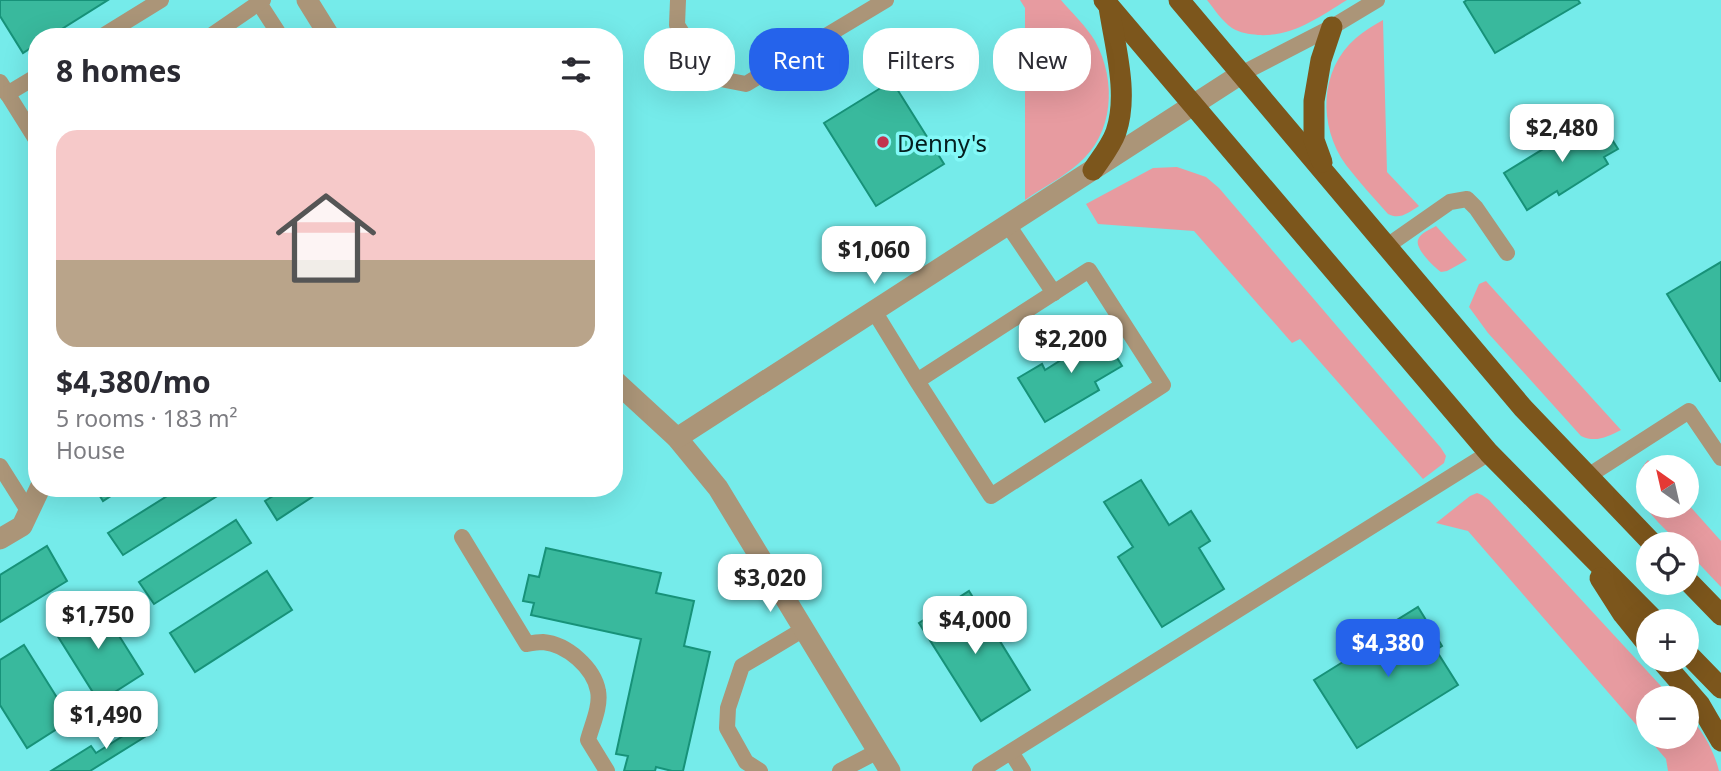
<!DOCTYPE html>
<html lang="en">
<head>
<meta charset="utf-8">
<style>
  body { margin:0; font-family:"Noto Sans",sans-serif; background:#f7f7f7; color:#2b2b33; height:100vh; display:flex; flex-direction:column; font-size:26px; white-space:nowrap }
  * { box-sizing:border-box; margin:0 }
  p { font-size:23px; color:#7c7c81 }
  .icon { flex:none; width:38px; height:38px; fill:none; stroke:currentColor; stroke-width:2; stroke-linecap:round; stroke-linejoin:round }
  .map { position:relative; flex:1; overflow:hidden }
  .details { position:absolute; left:28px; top:28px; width:595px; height:469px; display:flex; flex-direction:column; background:#fff; border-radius:28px; box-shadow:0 7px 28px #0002 }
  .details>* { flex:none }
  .hud { position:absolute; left:644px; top:28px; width:665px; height:63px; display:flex; gap:14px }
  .needle { width:46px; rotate:326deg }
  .tools { position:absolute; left:1636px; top:455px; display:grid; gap:14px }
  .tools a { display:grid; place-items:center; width:63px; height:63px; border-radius:50%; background:#fff; box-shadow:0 7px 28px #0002; font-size:35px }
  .price { position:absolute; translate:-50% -60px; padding:0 16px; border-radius:14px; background:#fff; color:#222; font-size:23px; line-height:46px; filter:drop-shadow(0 2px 4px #0008) }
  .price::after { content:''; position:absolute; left:50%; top:42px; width:21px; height:16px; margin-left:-10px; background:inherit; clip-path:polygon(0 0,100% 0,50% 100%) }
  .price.selected { background:#2563eb; color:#fff }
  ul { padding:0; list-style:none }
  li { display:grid; align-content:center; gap:14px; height:371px; padding:0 28px }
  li+li { border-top:2px solid #e1e1e2 }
  li span { display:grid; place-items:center; height:217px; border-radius:21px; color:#555 }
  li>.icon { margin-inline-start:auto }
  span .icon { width:126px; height:126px; fill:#fffc; stroke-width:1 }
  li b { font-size:30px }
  h2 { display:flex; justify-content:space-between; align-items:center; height:84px; padding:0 28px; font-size:30px }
  .chip { padding:0 24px; border-radius:28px; background:#fff; box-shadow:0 7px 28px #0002; font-size:24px; line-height:63px }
  .chip.selected { background:#2563eb; color:#fff }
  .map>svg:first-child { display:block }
  .green { fill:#e79ba0 }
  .building { fill:#39b99d; stroke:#179279; stroke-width:2 }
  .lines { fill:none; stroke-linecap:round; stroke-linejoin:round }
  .service { stroke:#ab9578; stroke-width:16 }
  .minor { stroke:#ab9578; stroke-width:21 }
  .trunk { stroke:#7c561c; stroke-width:21 }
  .poi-dot { fill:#c2324f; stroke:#83f8f7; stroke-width:2.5 }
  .labels { text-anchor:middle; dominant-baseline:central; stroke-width:7; stroke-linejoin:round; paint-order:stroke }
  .poi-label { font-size:24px; fill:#041e1e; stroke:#83f8f7; text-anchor:start }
</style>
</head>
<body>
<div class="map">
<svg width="1721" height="771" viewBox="0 0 1721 771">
  <rect width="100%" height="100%" fill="#75ebea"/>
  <g class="green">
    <path d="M1020 0H1061C1071 12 1087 27 1095 41 1117 81 1114 134 1078 164 1062 178 1042 188 1025 200V8Z"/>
    <path d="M1207 0H1347C1319 17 1293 37 1258 35 1249 34 1240 33 1232 28 1222 21 1215 10 1207 0Z"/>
    <path d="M1383 20 1387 172 1419 206C1408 213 1400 220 1388 214 1374 198 1359 182 1346 165 1318 126 1319 70 1356 38 1364 31 1374 25 1383 20Z"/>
    <polygon points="1177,167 1206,177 1219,188 1441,448 1446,456 1444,463 1423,479 1300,339 1292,343 1194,231 1098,224 1086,204 1153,168"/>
    <path d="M1436 226 1467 260 1447 271 1441 272C1434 267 1415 249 1418 240 1420 233 1431 229 1436 226Z"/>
    <path d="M1486 281 1621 430C1607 437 1596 443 1581 436L1488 333 1469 307 1479 284Z"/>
    <path d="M1648 460 1655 467H1648V506H1687V503L1721 541V587L1687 551V544H1680C1659 522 1618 492 1648 460Z"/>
    <path d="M1477 493 1482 495 1489 500 1672 698H1648V737H1687V714C1702 730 1714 750 1719 771H1668L1666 759 1468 531 1436 523 1470 496Z"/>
  </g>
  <g class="building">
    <polygon points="0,0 108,0 49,37 37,37 37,44 23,53 0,16"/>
    <polygon points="1467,0 1578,0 1580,3 1495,53 1464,2"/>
    <polygon points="892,81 944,164 876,206 824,123"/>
    <polygon points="1597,116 1618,149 1604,157 1608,164 1559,195 1557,191 1527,210 1504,173"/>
    <polygon points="1721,262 1721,381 1720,381 1667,294"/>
    <polygon points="1099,328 1122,366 1095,382 1099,390 1045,422 1018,378 1042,364 1045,370 1061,360 1056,353"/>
    <polygon points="1141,480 1169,525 1191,511 1210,541 1199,548 1224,589 1162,627 1118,557 1133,547 1104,502"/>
    <polygon points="95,488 123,488 103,501"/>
    <polygon points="180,488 230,488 123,555 108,533"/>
    <polygon points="286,488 326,488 277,520 265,501"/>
    <polygon points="236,520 251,543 154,604 139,582"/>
    <polygon points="47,546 67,581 0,622 0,575"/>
    <polygon points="546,548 661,573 656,593 694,601 684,646 710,652 683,771 672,771 656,767 655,771 624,771 628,756 616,754 641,639 531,615 534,603 523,601 529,575 539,577"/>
    <polygon points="267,571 292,610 195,672 170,633"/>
    <polygon points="969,591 1030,690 981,721 919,623"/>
    <polygon points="96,599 143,674 99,702 52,627"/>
    <polygon points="1418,607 1442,646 1436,650 1458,685 1357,748 1314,680 1383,637 1379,631"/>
    <polygon points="24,645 71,720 27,748 0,705 0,660"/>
    <polygon points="150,719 156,730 90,771 51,771 91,746 96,753"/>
  </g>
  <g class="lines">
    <g class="service">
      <polyline points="257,0 281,37"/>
      <polyline points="678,0 677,25 710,77 746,84 886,0"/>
      <polyline points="101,37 161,0"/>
      <polyline points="209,37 263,0"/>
      <polyline points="1241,74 1332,27 1377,0"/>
      <polyline points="0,82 37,141"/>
      <polyline points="7,94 37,76"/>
      <polyline points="1008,225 1054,293"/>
      <polyline points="1387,246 1450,202 1467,199 1476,208 1507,253"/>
      <polyline points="874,311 917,381 991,496 1163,385 1089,270 917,381"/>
      <polyline points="0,466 29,512"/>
      <polyline points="1588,476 1689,411 1721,458"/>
      <path d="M462 537 527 644C532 643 538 642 543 642 567 644 594 668 598 691 601 706 592 725 588 740L607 771"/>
      <polyline points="1011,752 1023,771"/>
      <polyline points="760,771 746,762 727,728 728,708 742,666 804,629"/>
      <polyline points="840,771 878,751"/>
      <polyline points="980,771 1489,453"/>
    </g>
    <g class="minor">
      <polyline points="307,0 330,37"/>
      <polyline points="614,380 677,438 718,488 890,771"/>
      <polyline points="677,438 1241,74"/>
      <polyline points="0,539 22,526 40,488"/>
    </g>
    <g class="trunk">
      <polyline points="1104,0 1489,453 1655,621"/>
      <polyline points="1179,0 1523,408 1653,544"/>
      <polyline points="1322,162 1314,140 1314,101 1321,60 1332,27"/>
      <path d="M1093 170C1101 158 1111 146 1116 132 1129 94 1115 47 1109 7"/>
      <polyline points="1600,578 1623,614 1648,645"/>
      <polyline points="1687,580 1721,615"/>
      <polyline points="1687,653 1721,688"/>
      <polyline points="1661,660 1700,705 1721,741"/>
    </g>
  </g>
  <circle class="poi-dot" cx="883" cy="142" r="7"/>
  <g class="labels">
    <g class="poi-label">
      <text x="897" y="142">Denny's</text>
    </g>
  </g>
</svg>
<div class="tools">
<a><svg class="needle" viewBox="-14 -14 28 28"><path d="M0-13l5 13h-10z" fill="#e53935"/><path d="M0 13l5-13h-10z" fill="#7c7c81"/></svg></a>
<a><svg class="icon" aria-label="locate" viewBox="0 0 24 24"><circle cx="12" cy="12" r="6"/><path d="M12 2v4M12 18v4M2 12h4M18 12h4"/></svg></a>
<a>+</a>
<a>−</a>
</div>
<b class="price" style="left:1562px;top:164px">$2,480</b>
<b class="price" style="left:874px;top:286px">$1,060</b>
<b class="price" style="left:1071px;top:375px">$2,200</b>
<b class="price" style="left:770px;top:614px">$3,020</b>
<b class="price" style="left:98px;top:651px">$1,750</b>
<b class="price" style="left:975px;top:656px">$4,000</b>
<b class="price selected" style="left:1388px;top:679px">$4,380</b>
<b class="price" style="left:106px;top:751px">$1,490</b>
<div class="hud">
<a class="chip">Buy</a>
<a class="chip selected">Rent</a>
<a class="chip">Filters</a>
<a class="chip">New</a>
</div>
<section class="details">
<h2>8 homes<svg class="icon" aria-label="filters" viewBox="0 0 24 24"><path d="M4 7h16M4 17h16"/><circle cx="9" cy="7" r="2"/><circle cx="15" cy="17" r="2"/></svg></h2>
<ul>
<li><span style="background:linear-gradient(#f6c9c9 60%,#b9a48a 0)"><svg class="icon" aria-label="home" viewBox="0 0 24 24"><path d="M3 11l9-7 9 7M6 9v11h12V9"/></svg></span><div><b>$4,380/mo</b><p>5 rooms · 183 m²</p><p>House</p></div></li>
</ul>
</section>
</div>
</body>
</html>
